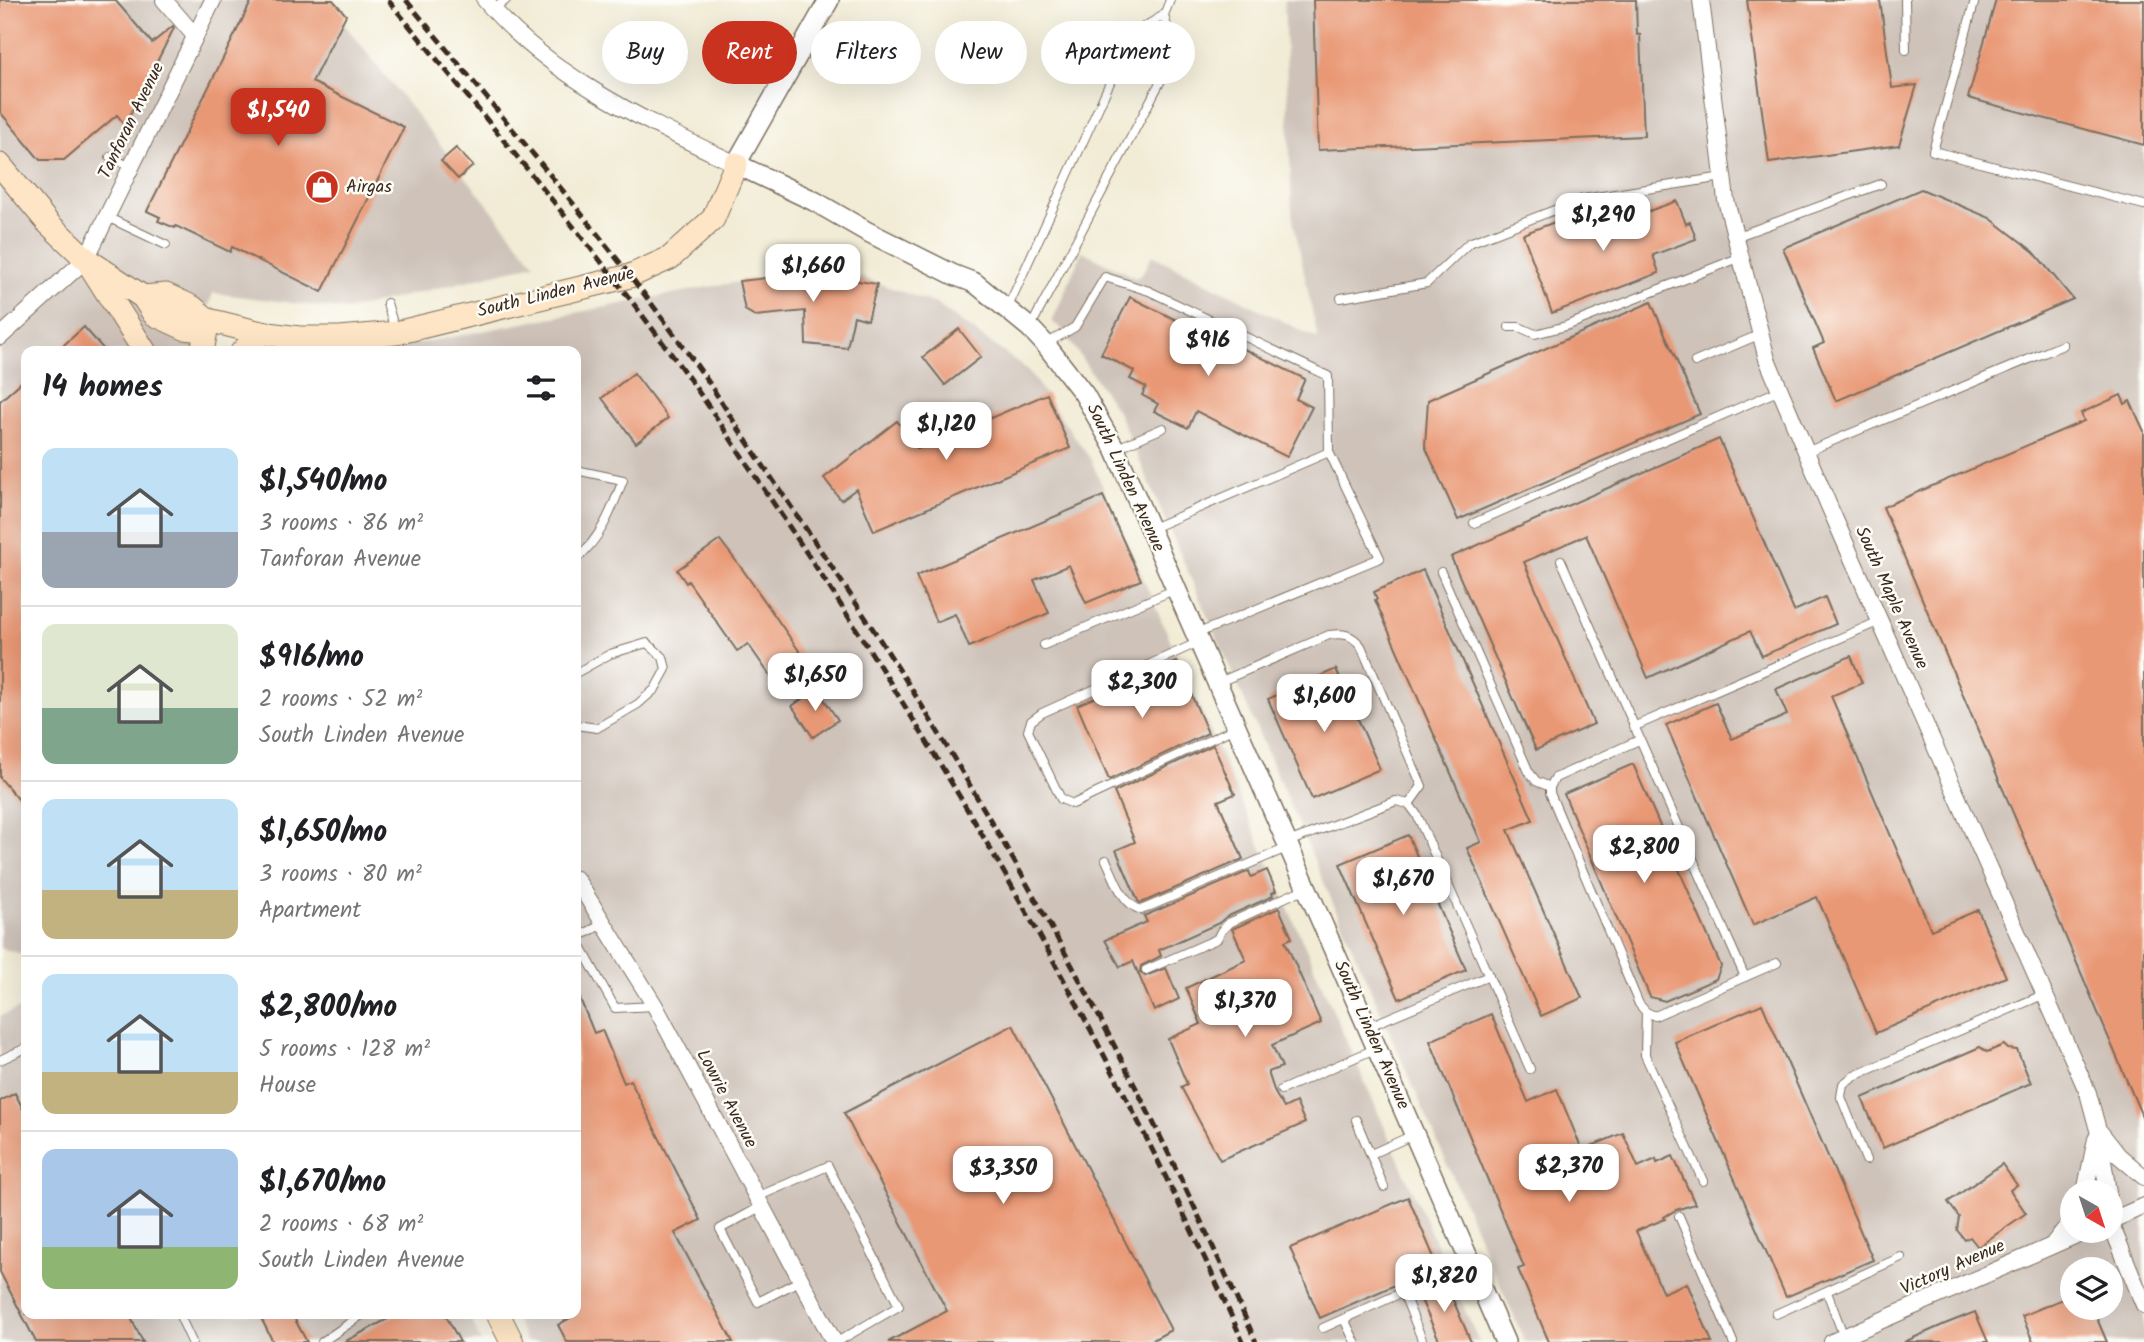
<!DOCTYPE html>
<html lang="en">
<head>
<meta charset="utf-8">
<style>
  body { margin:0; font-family:Kalam,sans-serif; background:#f2f2f2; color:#202124; height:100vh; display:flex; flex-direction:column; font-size:26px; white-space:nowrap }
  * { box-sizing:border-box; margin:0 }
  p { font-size:23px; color:#757577 }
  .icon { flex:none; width:38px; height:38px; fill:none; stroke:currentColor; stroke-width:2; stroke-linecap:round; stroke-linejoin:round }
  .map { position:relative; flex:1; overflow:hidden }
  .details { position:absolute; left:21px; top:346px; width:560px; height:973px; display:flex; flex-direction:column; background:#fff; border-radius:14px; box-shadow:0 7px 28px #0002 }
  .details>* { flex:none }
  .top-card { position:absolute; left:602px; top:21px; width:665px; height:63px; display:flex; gap:14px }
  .needle { width:46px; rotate:141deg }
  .controls { position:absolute; left:2060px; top:1180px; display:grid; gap:14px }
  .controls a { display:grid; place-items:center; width:63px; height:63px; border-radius:50%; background:#fff; box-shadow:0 7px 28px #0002; font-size:35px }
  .price { position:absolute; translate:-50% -60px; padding:0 16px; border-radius:14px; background:#fff; color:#222; font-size:23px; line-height:46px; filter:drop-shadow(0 2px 4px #0008) }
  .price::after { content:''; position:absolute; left:50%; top:42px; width:21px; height:16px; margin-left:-10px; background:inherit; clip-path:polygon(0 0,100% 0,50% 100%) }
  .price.on { background:#c8321e; color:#fff }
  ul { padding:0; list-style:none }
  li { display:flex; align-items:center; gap:21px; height:175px; padding:0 21px }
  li+li { border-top:2px solid #e0e0e0 }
  li span { display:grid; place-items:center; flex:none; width:196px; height:140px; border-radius:14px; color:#555 }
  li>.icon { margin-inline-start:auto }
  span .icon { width:84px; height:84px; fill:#fffc; stroke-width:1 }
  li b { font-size:30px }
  h2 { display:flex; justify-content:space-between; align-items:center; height:84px; padding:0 21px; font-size:30px }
  .pill { padding:0 24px; border-radius:32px; background:#fff; box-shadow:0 7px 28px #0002; font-size:24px; line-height:63px }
  .pill.on { background:#c8321e; color:#fff }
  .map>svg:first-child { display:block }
  .industrial { fill:#cec2b9; fill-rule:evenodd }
  .building { fill:#e99874 }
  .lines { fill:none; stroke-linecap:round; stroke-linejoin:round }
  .service-casing { stroke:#7b6e5e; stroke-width:10 }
  .minor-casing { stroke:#7b6e5e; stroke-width:18 }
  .tertiary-casing { stroke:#7b6e5e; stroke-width:22 }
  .secondary-casing { stroke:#7b6e5e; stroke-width:25 }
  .service { stroke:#fff; stroke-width:8 }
  .minor { stroke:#fff; stroke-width:16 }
  .tertiary { stroke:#fff; stroke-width:19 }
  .secondary { stroke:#fde5c5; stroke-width:23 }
  .rail { stroke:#3b2a1e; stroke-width:5; stroke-dasharray:10 5; stroke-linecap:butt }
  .labels { text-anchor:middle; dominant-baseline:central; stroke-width:5; stroke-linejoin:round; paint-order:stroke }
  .street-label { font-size:18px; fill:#3b2a1e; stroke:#fdfcf7 }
  .poi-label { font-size:18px; fill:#3b2a1e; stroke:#fdfcf7; text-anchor:start }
</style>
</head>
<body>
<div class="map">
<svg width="2144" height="1342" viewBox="0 0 2144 1342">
  <rect width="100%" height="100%" fill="#fdfcf7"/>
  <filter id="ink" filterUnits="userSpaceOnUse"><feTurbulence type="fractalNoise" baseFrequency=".0143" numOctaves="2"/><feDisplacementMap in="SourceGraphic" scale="14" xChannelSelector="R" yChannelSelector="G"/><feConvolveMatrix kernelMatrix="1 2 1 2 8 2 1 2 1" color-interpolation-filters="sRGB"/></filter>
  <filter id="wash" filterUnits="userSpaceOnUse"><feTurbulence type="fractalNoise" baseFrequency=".00686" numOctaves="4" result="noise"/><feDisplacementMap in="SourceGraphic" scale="28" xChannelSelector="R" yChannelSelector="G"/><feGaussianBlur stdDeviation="1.57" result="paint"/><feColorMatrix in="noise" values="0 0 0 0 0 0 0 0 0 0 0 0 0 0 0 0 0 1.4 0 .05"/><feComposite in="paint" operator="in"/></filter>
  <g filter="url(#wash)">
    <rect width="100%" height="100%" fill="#f2ecd6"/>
    <g class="industrial">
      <polygon points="0,0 325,0 535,264 348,310 213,293 194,352 26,352 26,955 0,948"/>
      <path d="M1284 0H2144V1342H1525L1119 414 1061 328 1052 322 1082 251 1136 278 1142 274 1152 255 1318 339 1292 214ZM2072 1192H2110V1230H2072ZM2072 1269H2110V1307H2072Z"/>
      <polygon points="830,266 936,304 1027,369 1091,460 1479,1342 526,1342 513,1314 576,1314 576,352 375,352 703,288"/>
      <polygon points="26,1006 26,1314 469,1314 481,1342 0,1342 0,1016"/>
    </g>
    <g id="blocks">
      <g class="building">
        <polygon points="0,0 115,0 152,43 173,26 174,28 125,125 117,115 64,160 40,160 0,112"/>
        <polygon points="252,0 333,0 346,15 312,82 404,127 322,292 232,247 230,252 176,226 175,228 158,221 160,217 147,211"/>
        <polygon points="1313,0 1636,0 1637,35 1640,34 1644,136 1318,150"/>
        <polygon points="1747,0 1880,0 1892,88 1917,85 1899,145 1769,163"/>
        <polygon points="1996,0 2144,0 2144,145 1968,98"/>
        <polygon points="456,148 473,166 458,179 441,161"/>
        <polygon points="1921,189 1990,218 2034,252 2073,299 1836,401 1813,348 1824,343 1783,248"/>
        <polygon points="1677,201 1686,224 1690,222 1696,239 1653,255 1659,273 1552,313 1523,234 1573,215 1579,231 1630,211 1632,217"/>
        <polygon points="794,275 828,276 877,284 868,320 854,316 847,348 806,344 805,311 755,316 745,310 739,281"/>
        <polygon points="1130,297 1234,349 1236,345 1305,379 1296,399 1312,407 1287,457 1196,411 1188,428 1154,411 1158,404 1142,395 1146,387 1130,379 1134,371 1101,354"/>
        <polygon points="1651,302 1700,414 1458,520 1425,446 1428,400"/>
        <polygon points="84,327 106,352 56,352"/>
        <polygon points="959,329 981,357 945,385 923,357"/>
        <polygon points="634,373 668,418 636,443 602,398"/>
        <polygon points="26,378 26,808 0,778 0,401"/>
        <polygon points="1047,394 1070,448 874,531 856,489 841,500 824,478 897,421 918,449"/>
        <polygon points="2121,395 2125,404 2130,401 2144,431 2144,1121 1883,507 2084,421 2081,413"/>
        <polygon points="1719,439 1794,611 1825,597 1836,624 1762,656 1750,631 1648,678 1586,535 1524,562 1594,724 1536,750 1451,557"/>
        <polygon points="1103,496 1141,580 1086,603 1069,565 1034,580 1049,613 969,647 955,614 936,622 916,576"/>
        <polygon points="720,540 743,570 811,668 771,677 748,644 737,651 688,581 686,583 677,570"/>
        <polygon points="1423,570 1533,820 1508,830 1582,998 1541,1016 1467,848 1481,842 1375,600 1377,599 1374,592"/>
        <polygon points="1851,656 1862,683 1831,696 1931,930 1978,910 2006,977 1876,1033 1817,897 1753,925 1666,725 1716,703 1732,739 1787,715 1776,689"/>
        <polygon points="1177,662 1208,733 1109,780 1077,705"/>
        <polygon points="1336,669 1380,769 1312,799 1268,699"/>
        <polygon points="817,689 838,720 813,737 792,706"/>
        <polygon points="1213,745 1235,794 1218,801 1243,859 1141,903 1138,901 1116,850 1135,842 1114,792"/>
        <polygon points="1633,764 1721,966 1716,979 1665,1001 1650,997 1564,794"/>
        <polygon points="1408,835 1466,970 1399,999 1340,864"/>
        <polygon points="1267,870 1276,891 1272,893 1273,896 1226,917 1219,923 1159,950 1161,956 1141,966 1140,972 1145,976 1166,968 1179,999 1154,1011 1133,961 1120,967 1105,940 1147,922 1144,916 1249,871 1251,877"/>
        <polygon points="1279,908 1292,938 1285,941 1321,1023 1272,1045 1282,1067 1268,1072 1275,1093 1284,1108 1296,1102 1305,1123 1220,1160 1181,1087 1187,1084 1168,1039 1201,1024 1186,988 1246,960 1232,929"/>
        <polygon points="576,989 594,1033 602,1030 624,1083 630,1080 701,1220 675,1233 733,1342 567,1342 558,1325 576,1315"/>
        <polygon points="1762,1004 1873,1260 1786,1297 1675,1042"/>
        <polygon points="1491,1014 1528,1102 1557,1089 1582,1150 1623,1133 1638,1167 1656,1159 1657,1163 1673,1156 1695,1204 1676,1210 1664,1217 1665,1219 1636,1231 1663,1293 1687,1283 1712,1342 1549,1342 1518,1269 1524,1267 1430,1041"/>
        <polygon points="1013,1025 1171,1330 1149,1342 888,1342 947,1311 844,1113"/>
        <polygon points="2004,1045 2008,1049 2017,1050 2031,1083 1883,1148 1862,1098 1980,1047 1987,1052"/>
        <polygon points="15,1093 26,1115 26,1314 129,1314 143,1342 36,1342 0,1272 0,1101"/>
        <polygon points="2002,1164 2017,1185 2010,1190 2026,1213 1978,1247 1970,1237 1965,1240 1957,1230 1959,1217 1948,1202"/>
        <polygon points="1408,1197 1439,1269 1413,1281 1411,1278 1320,1318 1290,1248"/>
        <polygon points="1445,1281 1471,1342 1440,1342 1418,1293"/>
        <polygon points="2072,1295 2072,1307 2092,1307 2107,1342 2033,1342 2022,1316"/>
        <polygon points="1975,1312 1988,1342 1904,1342 1945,1324"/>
        <polygon points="259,1314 292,1314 307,1342 273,1342"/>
        <polygon points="397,1314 445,1314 460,1342 344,1342"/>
      </g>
    </g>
  </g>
  <g filter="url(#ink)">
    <use href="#blocks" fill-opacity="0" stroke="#7b6e5e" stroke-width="2"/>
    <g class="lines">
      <g class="service-casing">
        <g id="service">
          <polyline points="1905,0 1906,50"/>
          <polyline points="1975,0 1933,151 2144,205"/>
          <polyline points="493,10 506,0"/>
          <polyline points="110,157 131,167"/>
          <polyline points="107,217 166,245"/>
          <polyline points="1735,237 1881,184"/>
          <polyline points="1341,298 1427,283 1469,243 1583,199 1723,177"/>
          <polyline points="387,303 395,330"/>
          <polyline points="1007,309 1132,34 1164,15"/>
          <polyline points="1509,327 1519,327 1535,334 1566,326 1741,257"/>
          <polyline points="1030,328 1175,54 1164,15 1170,0"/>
          <polyline points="1046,344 1075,327 1105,277 1149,291 1328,376 1329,452 1380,558 1196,634"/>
          <polyline points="1695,362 1761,334"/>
          <polyline points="1115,449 1163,428"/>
          <polyline points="1806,452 2063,345"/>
          <path d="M576 470 623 480C612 509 601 539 576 559"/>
          <polyline points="1474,523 1780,390"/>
          <polyline points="1150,529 1329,452"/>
          <polyline points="1561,560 1745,977"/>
          <polyline points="1441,572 1529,772 1536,781 1550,787"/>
          <polyline points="1199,642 1042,713 1031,721 1028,731 1061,799 1073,804 1237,727"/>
          <polyline points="1044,645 1176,589"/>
          <polyline points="576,673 610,654 647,643 663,657 666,669 655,689 638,704 597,728 576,725"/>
          <path d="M1217 683 1329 635C1344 633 1351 634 1361 646L1422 786 1409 804"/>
          <polyline points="1633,727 1880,621"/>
          <polyline points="1639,740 1555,778 1550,787 1550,793 1639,1004 1646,1012 1655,1016 1777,963"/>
          <polyline points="1288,842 1396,801 1409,804 1417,815 1530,1069"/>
          <path d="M1106 860C1115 878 1121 903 1141 910L1289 847"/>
          <polyline points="576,938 615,1008 655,1006"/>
          <polyline points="576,938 603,924"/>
          <polyline points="1146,970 1217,939 1221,931 1229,923 1306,888"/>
          <polyline points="1646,1012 1645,1055 1703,1181"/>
          <polyline points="1367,1027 1489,976"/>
          <polyline points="0,1060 26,1048"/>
          <polyline points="1281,1090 1377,1048"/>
          <polyline points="1356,1120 1384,1187"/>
          <polyline points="1371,1154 1413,1135"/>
          <polyline points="1866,1160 1841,1097 1843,1084 1854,1076 2045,994"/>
          <polyline points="757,1197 828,1166 899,1306 837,1342"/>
          <polyline points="762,1206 720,1229 758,1302 801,1280"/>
          <polyline points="1679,1216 1733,1342"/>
          <polyline points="1403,1292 1423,1342"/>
          <polyline points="1827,1292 1844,1337"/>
          <polyline points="179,1314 192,1342"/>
          <polyline points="1776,1314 1901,1257"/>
          <polyline points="1344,1319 1355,1342"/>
          <polyline points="1323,1328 1470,1262"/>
          <polyline points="322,1342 363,1314"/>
        </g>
      </g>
      <g class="minor-casing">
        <g id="minor">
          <polyline points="164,0 195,36"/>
          <path d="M485 0C551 78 646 121 736 164"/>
          <polyline points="1701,0 1726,200 1767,359 1829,506 2088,1093 2098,1130 2108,1192"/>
          <polyline points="0,337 86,259 213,0"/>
          <polyline points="576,879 655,1006 834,1342"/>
          <polyline points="2100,1132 2118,1155 2144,1177"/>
          <polyline points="2085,1192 2096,1139"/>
          <polyline points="2110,1221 2144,1206"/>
          <polyline points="2110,1222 2144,1305"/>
          <polyline points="2054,1243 2072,1220"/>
          <polyline points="1832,1342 2088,1230"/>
        </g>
      </g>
      <g class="tertiary-casing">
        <polyline id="tertiary" points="829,0 736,164 814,201 866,231 954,275 975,283 1030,328 1046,345 1084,394 1115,449 1505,1342"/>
      </g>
      <g class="secondary-casing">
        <g id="secondary">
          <polyline points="0,165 48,223 86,259 143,297 154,314 184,328 193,329 208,320"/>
          <polyline points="91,267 145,352"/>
          <polyline points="143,297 166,295 192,307 208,320 261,333 299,338 340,338 396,333 630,276 670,258 713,219 736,164"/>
          <polyline points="202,352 208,320"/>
          <polyline points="242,352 261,333"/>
          <polyline points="498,1314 512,1342"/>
        </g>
      </g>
      <use href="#service" class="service"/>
      <use href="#minor" class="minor"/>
      <use href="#tertiary" class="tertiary"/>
      <use href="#secondary" class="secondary"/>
      <g class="rail">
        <path d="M388 0C490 124 594 247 688 377 719 420 748 466 778 510 956 774 1113 1051 1243 1342"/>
        <path d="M406 0C506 122 609 242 700 370 716 392 729 415 744 437 805 528 868 618 925 711 1050 914 1160 1124 1256 1342"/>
      </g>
    </g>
  </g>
  <defs>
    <g id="shop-disc" transform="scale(1.75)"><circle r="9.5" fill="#c8321e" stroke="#fdfcf7"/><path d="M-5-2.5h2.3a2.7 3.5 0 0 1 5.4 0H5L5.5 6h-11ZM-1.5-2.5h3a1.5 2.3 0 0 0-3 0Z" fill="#fff"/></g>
  </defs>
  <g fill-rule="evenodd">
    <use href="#shop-disc" x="322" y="187"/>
  </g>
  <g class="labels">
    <g class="street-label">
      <text transform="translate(132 121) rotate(-64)">Tanforan Avenue</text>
      <text transform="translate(556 293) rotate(-14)">South Linden Avenue</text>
      <text transform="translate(1125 478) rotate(65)">South Linden Avenue</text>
      <text transform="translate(1891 598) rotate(66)">South Maple Avenue</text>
      <text transform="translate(1371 1035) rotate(66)">South Linden Avenue</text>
      <text transform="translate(726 1099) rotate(62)">Lowrie Avenue</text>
      <text transform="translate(1953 1268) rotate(-24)">Victory Avenue</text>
    </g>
    <g class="poi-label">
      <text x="346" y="187">Airgas</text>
    </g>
  </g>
</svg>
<div class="controls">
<a><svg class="needle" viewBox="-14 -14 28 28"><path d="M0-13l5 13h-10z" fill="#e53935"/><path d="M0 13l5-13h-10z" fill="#757577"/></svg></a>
<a><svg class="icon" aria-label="layers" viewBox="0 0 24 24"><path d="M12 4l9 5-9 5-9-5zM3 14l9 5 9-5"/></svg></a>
</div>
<b class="price on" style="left:278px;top:148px">$1,540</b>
<b class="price" style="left:1603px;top:253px">$1,290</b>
<b class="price" style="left:813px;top:304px">$1,660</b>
<b class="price" style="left:1208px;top:378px">$916</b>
<b class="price" style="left:946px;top:462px">$1,120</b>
<b class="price" style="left:815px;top:713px">$1,650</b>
<b class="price" style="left:1142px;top:720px">$2,300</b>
<b class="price" style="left:1324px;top:734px">$1,600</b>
<b class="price" style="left:1644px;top:885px">$2,800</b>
<b class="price" style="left:1403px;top:917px">$1,670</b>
<b class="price" style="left:1245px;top:1039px">$1,370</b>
<b class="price" style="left:1569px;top:1204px">$2,370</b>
<b class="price" style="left:1003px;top:1206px">$3,350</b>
<b class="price" style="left:1444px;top:1314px">$1,820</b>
<div class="top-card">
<a class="pill">Buy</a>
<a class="pill on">Rent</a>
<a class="pill">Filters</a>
<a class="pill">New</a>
<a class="pill">Apartment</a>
</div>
<section class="details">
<h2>14 homes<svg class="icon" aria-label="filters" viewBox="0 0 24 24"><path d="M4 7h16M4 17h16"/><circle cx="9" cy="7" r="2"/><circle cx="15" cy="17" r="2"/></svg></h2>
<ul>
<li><span style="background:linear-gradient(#bfe0f5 60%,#9aa5b1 0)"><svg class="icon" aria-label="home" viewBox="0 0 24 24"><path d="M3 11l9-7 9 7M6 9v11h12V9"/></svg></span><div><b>$1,540/mo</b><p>3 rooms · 86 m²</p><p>Tanforan Avenue</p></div></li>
<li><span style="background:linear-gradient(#dfe7d0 60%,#7fa58c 0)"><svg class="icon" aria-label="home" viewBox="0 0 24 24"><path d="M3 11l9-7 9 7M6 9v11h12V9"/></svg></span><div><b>$916/mo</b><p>2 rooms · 52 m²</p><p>South Linden Avenue</p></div></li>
<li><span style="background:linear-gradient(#bfe0f5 65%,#c2b280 0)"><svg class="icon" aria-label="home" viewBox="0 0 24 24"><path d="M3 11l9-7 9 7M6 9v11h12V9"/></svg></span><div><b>$1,650/mo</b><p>3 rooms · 80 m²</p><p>Apartment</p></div></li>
<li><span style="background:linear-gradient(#bfe0f5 70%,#c2b280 0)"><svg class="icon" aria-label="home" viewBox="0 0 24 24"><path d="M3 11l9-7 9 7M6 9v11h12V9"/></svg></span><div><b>$2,800/mo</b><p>5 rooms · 128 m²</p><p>House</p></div></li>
<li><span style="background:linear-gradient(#a9c7e8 70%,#8fb573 0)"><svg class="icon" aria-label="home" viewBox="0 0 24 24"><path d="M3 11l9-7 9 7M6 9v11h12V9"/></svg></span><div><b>$1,670/mo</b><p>2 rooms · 68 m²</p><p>South Linden Avenue</p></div></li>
</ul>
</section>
</div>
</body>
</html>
